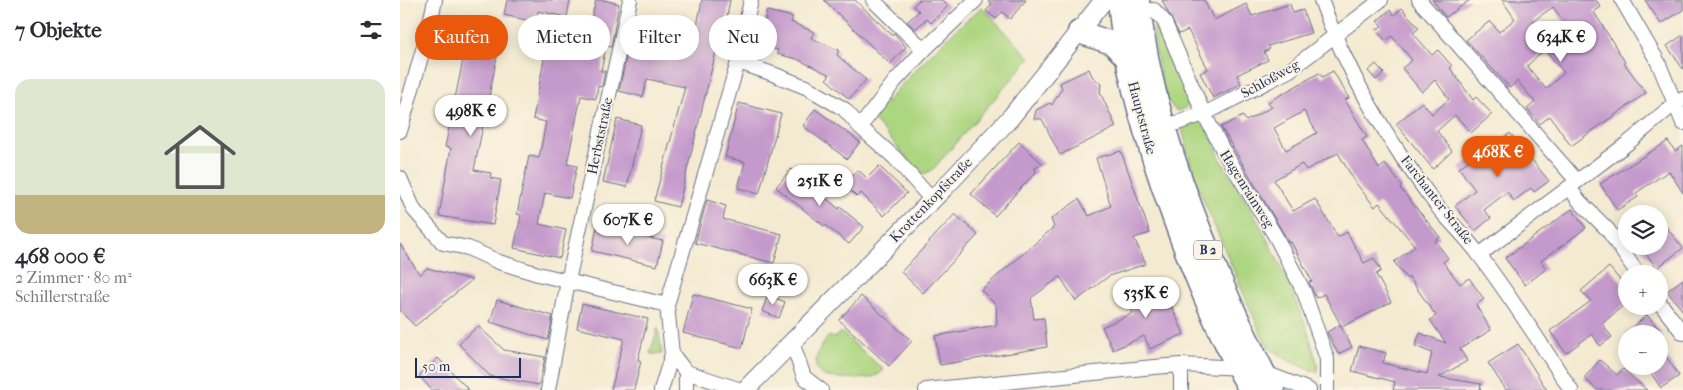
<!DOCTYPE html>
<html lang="de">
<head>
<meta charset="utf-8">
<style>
  body { margin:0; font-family:"IM FELL French Canon",serif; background:#f2f2f3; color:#2b2b33; height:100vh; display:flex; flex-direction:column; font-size:19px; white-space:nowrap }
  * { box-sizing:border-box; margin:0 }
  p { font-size:16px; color:#7c7c81 }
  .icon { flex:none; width:28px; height:28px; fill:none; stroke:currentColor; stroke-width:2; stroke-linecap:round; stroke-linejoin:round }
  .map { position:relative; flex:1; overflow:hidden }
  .details { display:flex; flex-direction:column; background:#fff; width:400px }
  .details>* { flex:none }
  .banner { position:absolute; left:15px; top:15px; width:475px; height:45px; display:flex; gap:10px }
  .buttons { position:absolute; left:1218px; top:205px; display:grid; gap:10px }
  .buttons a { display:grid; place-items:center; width:50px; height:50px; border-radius:50%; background:#fff; box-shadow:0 2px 12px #0003; font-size:25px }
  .scale { position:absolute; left:15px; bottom:12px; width:106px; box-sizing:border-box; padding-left:5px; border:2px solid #1b2f5e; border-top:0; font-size:14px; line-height:18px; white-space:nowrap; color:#1b2f5e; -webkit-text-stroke:4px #fcf5e5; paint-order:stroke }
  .price { position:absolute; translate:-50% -42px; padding:0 11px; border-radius:18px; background:#fff; color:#222; font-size:16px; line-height:32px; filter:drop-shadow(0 1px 2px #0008) }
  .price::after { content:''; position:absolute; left:50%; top:30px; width:15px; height:11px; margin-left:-8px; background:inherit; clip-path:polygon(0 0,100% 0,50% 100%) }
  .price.selected { background:#ea580c; color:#fff }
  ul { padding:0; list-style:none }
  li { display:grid; align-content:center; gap:10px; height:265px; padding:0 15px }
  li+li { border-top:1px solid #e1e1e2 }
  li span { display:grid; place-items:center; height:155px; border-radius:15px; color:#555 }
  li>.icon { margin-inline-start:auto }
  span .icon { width:90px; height:90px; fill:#fffc; stroke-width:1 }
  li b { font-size:21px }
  h2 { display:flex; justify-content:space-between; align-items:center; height:60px; padding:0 15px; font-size:21px }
  .chip { padding:0 18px; border-radius:22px; background:#fff; box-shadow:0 2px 12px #0003; font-size:18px; line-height:45px }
  .chip.selected { background:#ea580c; color:#fff }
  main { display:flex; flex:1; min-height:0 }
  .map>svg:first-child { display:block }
  .green { fill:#add681; stroke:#648270 }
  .building { fill:#c499cc; fill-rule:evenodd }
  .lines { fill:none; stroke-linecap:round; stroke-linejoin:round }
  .minor-casing { stroke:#677086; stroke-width:16 }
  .tertiary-casing { stroke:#677086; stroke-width:20 }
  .primary-casing { stroke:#677086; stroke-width:25 }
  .minor { stroke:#fff; stroke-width:14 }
  .tertiary { stroke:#fff; stroke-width:18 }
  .primary { stroke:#fff; stroke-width:22 }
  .labels { text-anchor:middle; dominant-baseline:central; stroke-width:4; stroke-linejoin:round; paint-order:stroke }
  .shield { fill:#fcf5e5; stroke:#5e6a86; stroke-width:1 }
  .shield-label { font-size:12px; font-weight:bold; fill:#1b2f5e }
  .street-label { font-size:14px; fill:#1b2f5e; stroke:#fcf5e5 }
</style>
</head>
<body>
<main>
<section class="details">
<h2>7 Objekte<svg class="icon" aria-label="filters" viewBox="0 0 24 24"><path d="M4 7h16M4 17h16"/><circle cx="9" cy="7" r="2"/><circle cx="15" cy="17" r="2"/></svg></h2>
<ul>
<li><span style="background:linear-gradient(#dfe7d0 75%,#c2b280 0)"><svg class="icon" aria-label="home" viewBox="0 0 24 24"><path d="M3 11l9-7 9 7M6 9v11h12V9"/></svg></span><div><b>468 000 €</b><p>2 Zimmer · 80 m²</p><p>Schillerstraße</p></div></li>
</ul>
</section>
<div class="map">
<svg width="1283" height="390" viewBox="0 0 1283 390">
  <rect width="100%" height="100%" fill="#fcf5e5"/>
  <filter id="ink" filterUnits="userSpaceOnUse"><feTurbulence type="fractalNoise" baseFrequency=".02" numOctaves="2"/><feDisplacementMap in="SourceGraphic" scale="10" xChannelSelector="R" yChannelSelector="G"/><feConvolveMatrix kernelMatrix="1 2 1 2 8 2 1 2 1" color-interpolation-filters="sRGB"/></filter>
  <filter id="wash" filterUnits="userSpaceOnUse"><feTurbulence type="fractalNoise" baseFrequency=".0096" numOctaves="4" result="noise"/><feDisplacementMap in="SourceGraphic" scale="20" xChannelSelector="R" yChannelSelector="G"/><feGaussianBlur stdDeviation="1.12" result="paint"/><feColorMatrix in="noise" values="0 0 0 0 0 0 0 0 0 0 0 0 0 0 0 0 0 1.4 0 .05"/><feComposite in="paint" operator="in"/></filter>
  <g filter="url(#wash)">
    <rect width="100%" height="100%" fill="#f4ead1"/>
    <g class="green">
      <path d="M582 7 630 58 534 168 525 174 514 166 472 118C506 79 541 41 582 7Z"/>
      <path d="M760 22 767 36 788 97V105C764 134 755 42 753 30Z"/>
      <polygon points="803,118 821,160 858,222 885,274 907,329 917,363 918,373 891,362 869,348 861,334 794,178 782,128"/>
      <polygon points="258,328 262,354 250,354"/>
      <path d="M441 332 484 370C474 380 461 379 447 378 441 378 434 378 428 377 405 372 420 346 429 336L434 338Z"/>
    </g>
    <g id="blocks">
      <g class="building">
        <polygon points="107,0 170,0 167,17 138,11 135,22 104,15"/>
        <polygon points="196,0 204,0 219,4 211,47 206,46 201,71 205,71 202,87 198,86 196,99 181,96 167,164 177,166 170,198 145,193 139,224 166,230 160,258 114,248 121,215 117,214 129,156 139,158 146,122 133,119 148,37 178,43 183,21 190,23"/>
        <polygon points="302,0 330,0 325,28 322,28 321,35 320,35 278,207 254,201 285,87 247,79 243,97 219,91 234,21 260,27 257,37 284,44 286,35 295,37"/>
        <polygon points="424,0 455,0 492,35 494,33 506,47 490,64"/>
        <polygon points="519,0 542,0 548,6 531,23 527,19 515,29 507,22 519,11 513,6"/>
        <polygon points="587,0 626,0 610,19 602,12 596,19 586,11 592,4"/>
        <polygon points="762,0 804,0 814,20 846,4 852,16 890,4 893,13 903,10 911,33 868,46 870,49 864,52 868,60 837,75 841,84 813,98 800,73 808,69 788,30 779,34"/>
        <polygon points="1032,0 1070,0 1046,17"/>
        <path d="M1102 0H1196L1201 7 1194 12 1225 62 1224 63 1246 93 1171 146 1150 116 1140 124 1127 109 1135 102 1117 81 1110 88 1066 40 1090 21 1099 32 1115 19ZM1153 7 1170 30 1149 40 1133 21ZM1145 49 1164 73 1146 89 1127 66Z"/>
        <polygon points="1245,0 1283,0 1283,10 1261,24"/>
        <polygon points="1002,8 1019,28 1013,33 1032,55 1038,50 1052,66 1050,68 1073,100 1076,97 1092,114 1071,133 1055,115 1037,131 1052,151 1033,169 996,124 1022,102 1032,114 1049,99 1035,80 1022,92 1002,68 1012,60 992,36 986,41 976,30 982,26 977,21 990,10 994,15"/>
        <polygon points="367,11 393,17 391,22 414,32 411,38 439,50 437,55 466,80 449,99 426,79 430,75 397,59 377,54 378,50 358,45"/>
        <polygon points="69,31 101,37 74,170 91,173 90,178 101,180 93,225 39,216 51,148 45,147"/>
        <polygon points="1283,35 1283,69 1267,46"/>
        <polygon points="976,64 984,73 976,80 968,71"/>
        <polygon points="689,69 692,76 701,84 700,92 716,127 660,155 642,119 634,119 636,110 650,103 652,105 662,88 660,83"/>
        <path d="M933 71 949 98 945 100 967 137 962 140 979 169 985 164 1002 186 1000 188 1040 237 1035 241 1048 258 1043 262 1060 284 1069 278 1084 299 1076 305 1091 330 1060 349 1067 361 1039 377 1081 384 1080 390H993L995 382 952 371 959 346 986 353 983 363 1027 374 1032 353 1015 346 1020 333 1046 343 1030 320 1036 316 1009 277 1007 279 994 262 1015 246 979 203 975 207 955 182 938 153 906 170 902 164 874 180 893 211 915 199 938 237 947 232 964 263 974 258 981 271 976 274 991 302 942 327 924 294 916 298 909 282 912 281 891 242 889 243 821 127 843 116 846 121 872 107 868 102 919 73 922 77ZM904 111 917 133 886 150 874 128Z"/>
        <polygon points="339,103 381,114 359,194 338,188 345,162 325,157"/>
        <polygon points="415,109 460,142 447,159 403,126"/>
        <polygon points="217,119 241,125 227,187 203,182"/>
        <polygon points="1110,133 1149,181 1134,192 1131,188 1114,201 1107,192 1084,210 1091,218 1075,231 1055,206 1075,190 1059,168 1093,141 1096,144"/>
        <polygon points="1268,141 1275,151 1283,146 1283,193 1269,171 1236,193 1238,197 1217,210 1200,184"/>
        <polygon points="619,142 643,164 635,168 636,172 595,216 571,194"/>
        <polygon points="721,151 750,233 734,238 746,264 709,276 676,301 660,277 631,298 634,319 644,318 647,347 540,365 535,336 597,325 596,305 581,290 654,227 651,219 679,199 689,216 711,206 696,158"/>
        <polygon points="479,166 507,193 484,216 461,193 457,197 444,184 458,170 467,178"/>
        <polygon points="391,169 439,209 440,207 464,227 449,244 425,225 424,226 376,187"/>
        <polygon points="307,200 326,206 323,219 382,234 374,263 295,243"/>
        <polygon points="1172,209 1186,228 1141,261 1146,269 1125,285 1105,258"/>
        <polygon points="555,214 578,235 523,293 501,272"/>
        <polygon points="1259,218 1283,248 1257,268 1240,246 1259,246"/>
        <polygon points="197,227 263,241 257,266 192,251"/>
        <polygon points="0,244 20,275 27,268 72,280 15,326 0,311"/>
        <polygon points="1209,267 1226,287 1226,303 1202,324 1212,337 1200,346 1192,334 1166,353 1150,331 1191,301 1181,291"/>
        <polygon points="759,279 784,334 750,349 744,336 713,350 702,327 733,313 725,295"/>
        <polygon points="1283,279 1283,311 1267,291"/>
        <polygon points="293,294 352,309 342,348 283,333"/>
        <polygon points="368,295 385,302 379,318 362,311"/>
        <polygon points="461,296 512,341 489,366 439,320"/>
        <polygon points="97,300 153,316 148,340 90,322"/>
        <polygon points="182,304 248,319 238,360 241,361 234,390 211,390 224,339 177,328"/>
        <polygon points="1247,315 1263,334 1225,334"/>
        <polygon points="940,325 952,347 938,354 927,332"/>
        <polygon points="78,326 104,350 145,357 139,385 90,376 59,344"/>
        <polygon points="1118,344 1147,390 1106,390 1088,363"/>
        <polygon points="1259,346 1279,376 1261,388 1246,366 1259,366"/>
        <polygon points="38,358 69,390 32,390 19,376"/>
        <polygon points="1200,360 1217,375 1223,369 1247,390 1197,390 1184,378"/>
      </g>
    </g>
  </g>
  <g filter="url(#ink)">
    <use href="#blocks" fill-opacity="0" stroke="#677086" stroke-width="1"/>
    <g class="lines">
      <g class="minor-casing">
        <g id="minor">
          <polyline points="473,0 524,50"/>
          <path d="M921 0C948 76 991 146 1040 210 1053 225 1068 239 1080 256 1112 299 1142 345 1171 390"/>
          <polyline points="1019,0 1177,181"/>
          <polyline points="1222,0 1258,62 1283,123"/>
          <polyline points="739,11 754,10 764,21 804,114 823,150 876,237 904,292 927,359 927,390"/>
          <polyline points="338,62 373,74 408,88 444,109 460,127 495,158 532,200"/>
          <polyline points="758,125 777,123 804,114 890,70 981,0"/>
          <polyline points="460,127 495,81 524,50 576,0"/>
          <polyline points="0,131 28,32 35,0"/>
          <polyline points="0,178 14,210 43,243 68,248 99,262 138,274 267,305"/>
          <polyline points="1169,188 1181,203 1208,230 1238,274"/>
          <polyline points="1079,255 1228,143 1274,104 1283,99"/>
          <polyline points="1259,302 1283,333"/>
          <polyline points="392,342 404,377 421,390"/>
          <polyline points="272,354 286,372 341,390"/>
          <polyline points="863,372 909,390"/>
          <polyline points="148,390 168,281 230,0"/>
          <polyline points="261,390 272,354 267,305 338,62 351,0"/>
          <polyline points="286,390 286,372"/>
          <polyline points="526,390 754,367 781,365 842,368"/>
          <polyline points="781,390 781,365"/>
        </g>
      </g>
      <g class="tertiary-casing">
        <polyline id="tertiary" points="345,390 546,186 611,117 704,0"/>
      </g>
      <g class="primary-casing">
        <g id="primary">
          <path d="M719 0C724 62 741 122 761 181 785 253 813 323 850 390"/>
          <path d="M738 0C748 89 776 173 810 255 829 301 849 346 873 390"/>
          <polyline points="679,32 712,43 726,57"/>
        </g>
      </g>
      <use href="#minor" class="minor"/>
      <use href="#tertiary" class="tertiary"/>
      <use href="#primary" class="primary"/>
    </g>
  </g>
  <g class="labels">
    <rect class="shield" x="794" y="240.5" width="28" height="19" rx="4"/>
    <g class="shield-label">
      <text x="808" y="250">B 2</text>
    </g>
    <g class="street-label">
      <text transform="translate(870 79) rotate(-29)">Schloßweg</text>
      <text transform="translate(742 118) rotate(75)">Hauptstraße</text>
      <text transform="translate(200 136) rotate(-78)">Herbststraße</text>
      <text transform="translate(847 189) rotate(58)">Hagenrainweg</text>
      <text transform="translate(531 200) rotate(-46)">Krottenkopfstraße</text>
      <text transform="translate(1037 200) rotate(52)">Farchanter Straße</text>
    </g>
  </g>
</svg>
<div class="buttons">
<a><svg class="icon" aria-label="layers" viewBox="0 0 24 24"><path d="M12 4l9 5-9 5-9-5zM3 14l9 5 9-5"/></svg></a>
<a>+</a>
<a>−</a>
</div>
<div class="scale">50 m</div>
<b class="price" style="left:1161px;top:63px">634K €</b>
<b class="price" style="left:71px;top:137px">498K €</b>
<b class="price selected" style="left:1098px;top:178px">468K €</b>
<b class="price" style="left:420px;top:207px">251K €</b>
<b class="price" style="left:228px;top:246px">607K €</b>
<b class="price" style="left:373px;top:306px">663K €</b>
<b class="price" style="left:746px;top:319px">535K €</b>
<div class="banner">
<a class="chip selected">Kaufen</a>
<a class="chip">Mieten</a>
<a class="chip">Filter</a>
<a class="chip">Neu</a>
</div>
</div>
</main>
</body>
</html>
